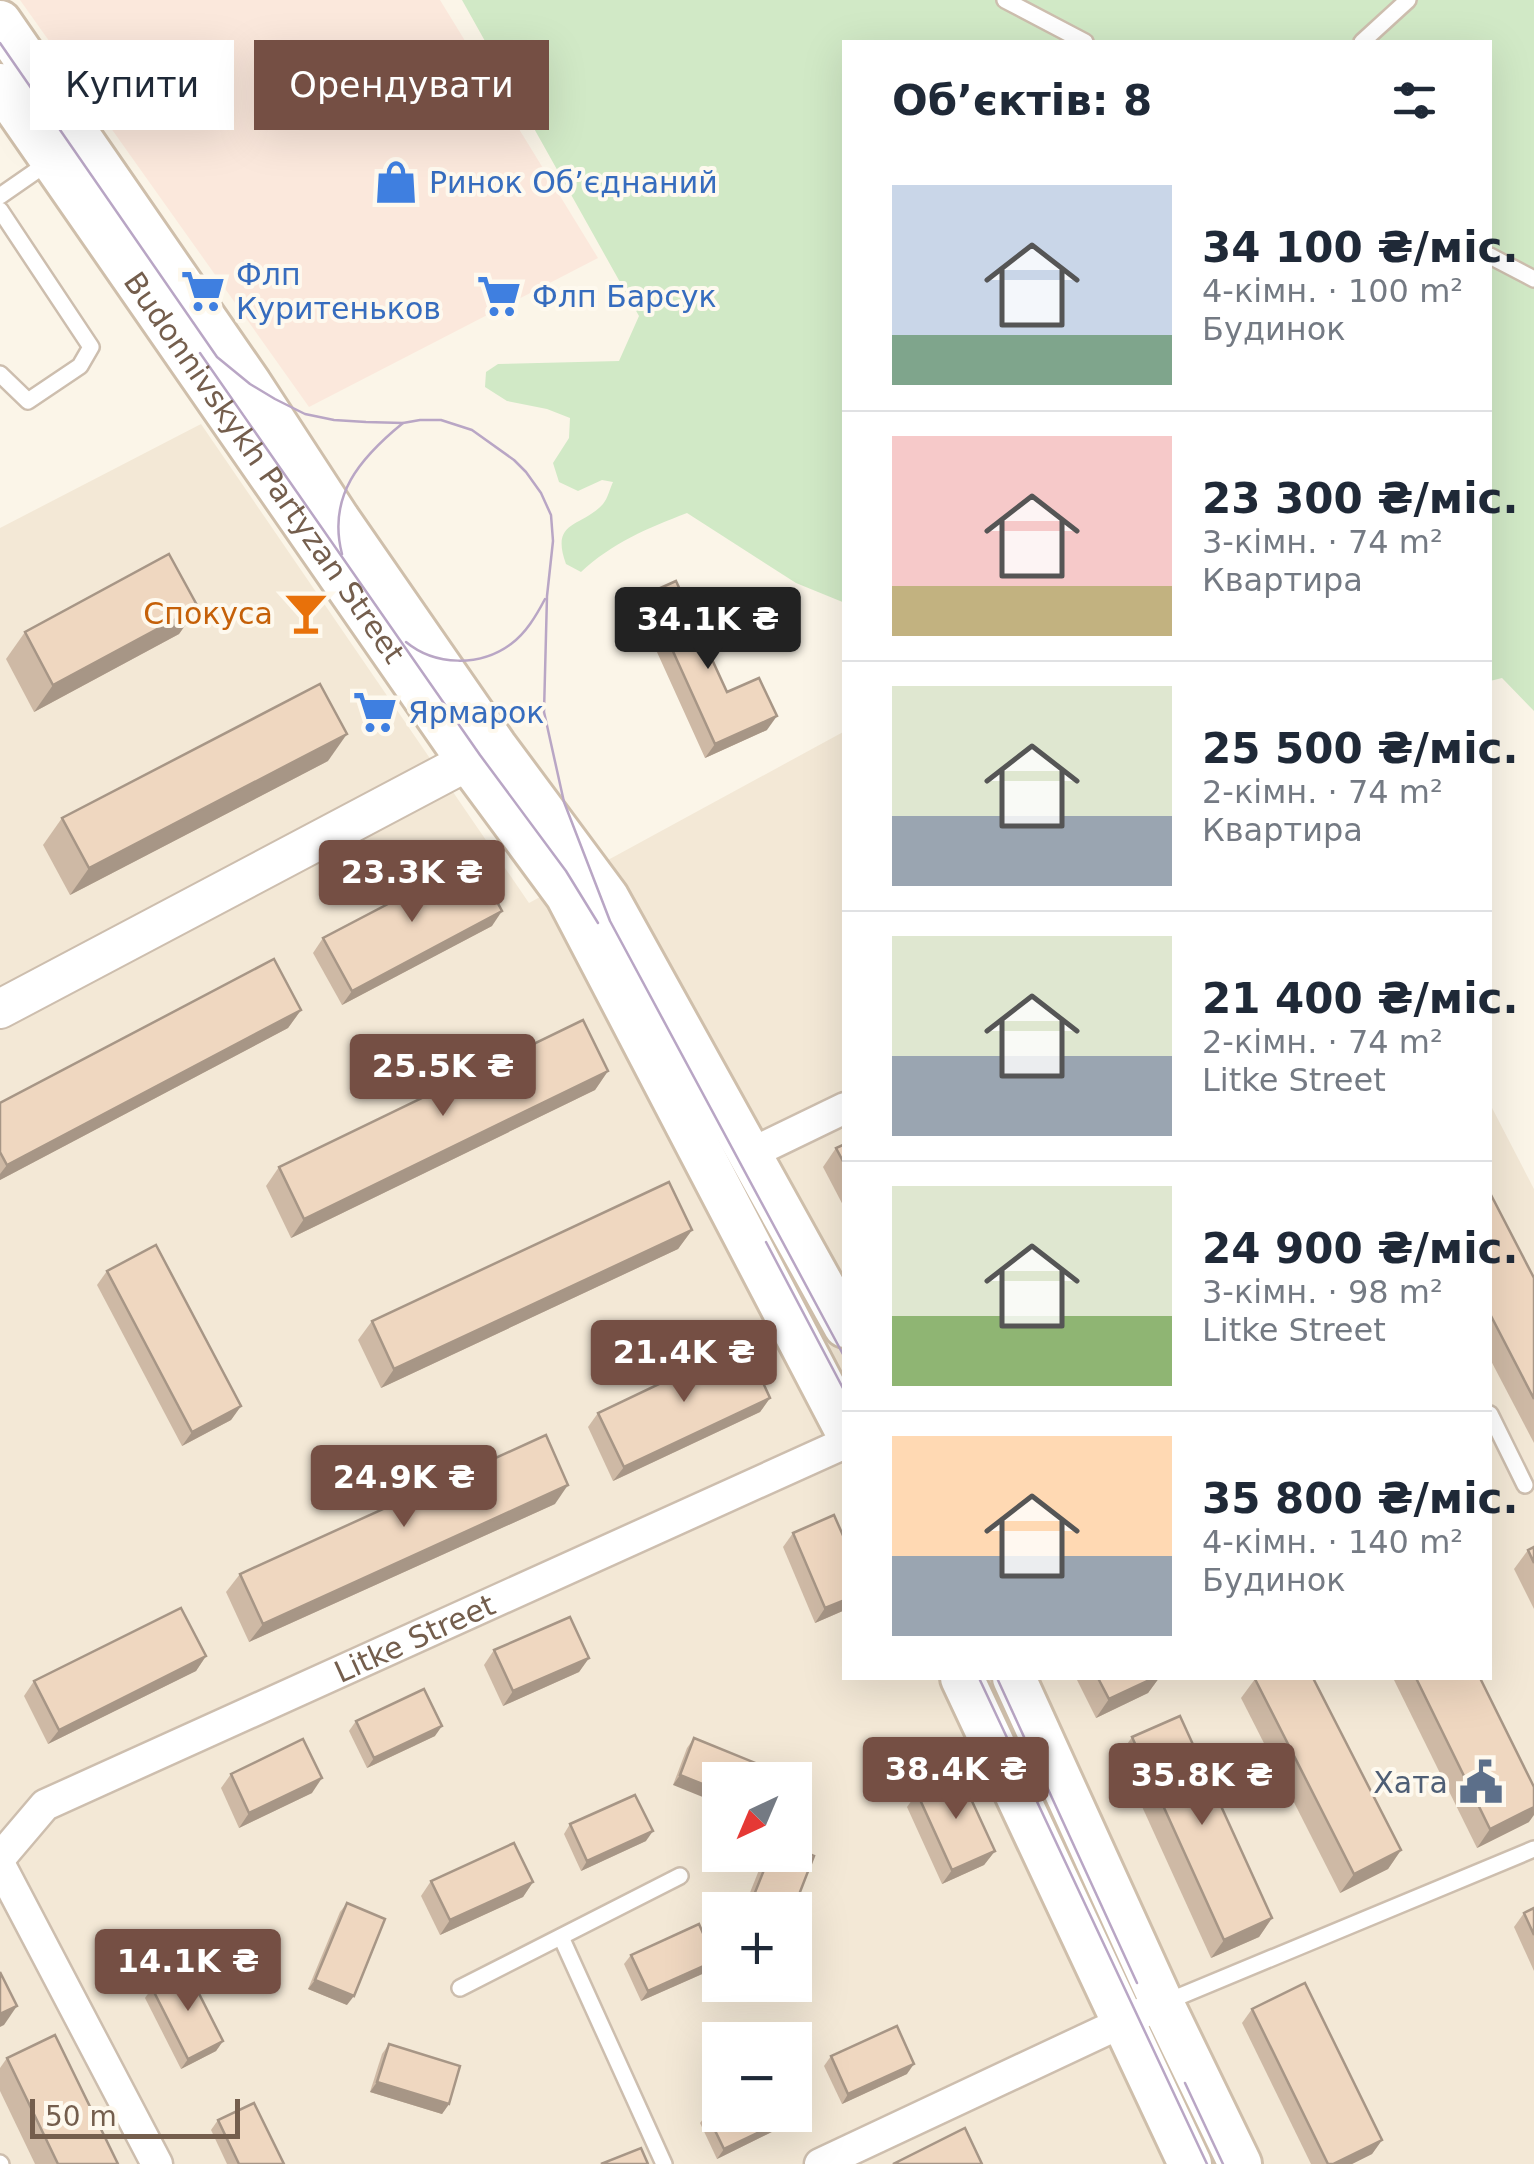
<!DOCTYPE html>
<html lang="uk">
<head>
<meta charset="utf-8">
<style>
  body { margin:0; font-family:"DejaVu Sans",sans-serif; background:#f2f2f3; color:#1f2937; height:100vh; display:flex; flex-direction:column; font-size:38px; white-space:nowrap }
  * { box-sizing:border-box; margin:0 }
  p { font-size:32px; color:#747a83 }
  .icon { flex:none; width:55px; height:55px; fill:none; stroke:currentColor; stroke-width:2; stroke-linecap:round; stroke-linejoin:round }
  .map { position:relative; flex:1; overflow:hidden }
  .panel { position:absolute; left:842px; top:40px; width:650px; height:1640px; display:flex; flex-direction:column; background:#fff; border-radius:0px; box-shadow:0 10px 40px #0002 }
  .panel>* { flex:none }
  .guide { position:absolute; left:30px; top:40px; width:662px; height:90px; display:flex; gap:20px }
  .needle { width:65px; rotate:224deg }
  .controls { position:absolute; left:702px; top:1762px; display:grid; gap:20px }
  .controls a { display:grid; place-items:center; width:110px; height:110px; border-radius:0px; background:#fff; box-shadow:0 10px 40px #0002; font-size:50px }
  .scale { position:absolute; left:30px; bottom:25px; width:210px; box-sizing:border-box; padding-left:10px; border:5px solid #745e4d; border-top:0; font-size:28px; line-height:35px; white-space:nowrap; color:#745e4d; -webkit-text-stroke:8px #fef9ee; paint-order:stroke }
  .price { position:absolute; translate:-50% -85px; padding:0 22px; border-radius:10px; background:#754f44; color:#fff; font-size:32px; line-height:65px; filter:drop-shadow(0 2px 5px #0008) }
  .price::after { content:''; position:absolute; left:50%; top:60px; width:30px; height:22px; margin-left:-15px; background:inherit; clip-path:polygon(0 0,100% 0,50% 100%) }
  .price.selected { background:#222; color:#fff }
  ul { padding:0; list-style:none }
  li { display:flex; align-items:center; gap:30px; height:250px; padding:0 50px }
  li+li { border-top:2px solid #e0e1e3 }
  li span { display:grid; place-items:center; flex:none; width:280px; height:200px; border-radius:0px; color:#555 }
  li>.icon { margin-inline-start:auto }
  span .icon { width:120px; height:120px; fill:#fffc; stroke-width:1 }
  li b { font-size:42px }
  h2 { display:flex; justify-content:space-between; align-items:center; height:120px; padding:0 50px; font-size:42px }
  .tag { padding:0 35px; border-radius:0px; background:#fff; box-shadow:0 10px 40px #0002; font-size:35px; line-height:90px }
  .tag.selected { background:#754f44; color:#fff }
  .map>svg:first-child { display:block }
  .residential { fill:#f3e8d6; fill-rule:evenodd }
  .commercial { fill:#fbe8dc }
  .green { fill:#d1e9c6 }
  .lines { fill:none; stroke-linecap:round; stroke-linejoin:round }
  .service-casing { stroke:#cdbeae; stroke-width:20 }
  .minor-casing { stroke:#cdbeae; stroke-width:35 }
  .tertiary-casing { stroke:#cdbeae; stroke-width:42 }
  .secondary-casing { stroke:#cfbfab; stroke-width:48 }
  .service { stroke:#fff; stroke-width:15 }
  .minor { stroke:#fff; stroke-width:30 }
  .tertiary { stroke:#fff; stroke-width:38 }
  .secondary { stroke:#fff; stroke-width:42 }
  .tram { stroke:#b9a6c5; stroke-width:2.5 }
  .wall { fill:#ceb9a5 }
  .shaded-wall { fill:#a79686 }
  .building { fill:#efd7c0; stroke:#a79686; stroke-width:2.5 }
  .labels { text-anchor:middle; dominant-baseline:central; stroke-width:8; stroke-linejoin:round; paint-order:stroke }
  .shop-label { font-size:30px; fill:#366cbe; stroke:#fef9ee; text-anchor:start }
  .street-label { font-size:30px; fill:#745e4d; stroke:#fef9ee }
  .food-label { font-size:30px; fill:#c56008; stroke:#fef9ee; text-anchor:end }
  .service-label { font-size:30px; fill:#4e5e75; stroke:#fef9ee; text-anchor:end }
</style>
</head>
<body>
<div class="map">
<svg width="1534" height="2164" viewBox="0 0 1534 2164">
  <rect width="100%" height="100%" fill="#fbf5e8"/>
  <path class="residential" d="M201 424 529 903 845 731V1678H1490V1104L1534 1189V2164H0V528ZM720 1780H795V1855H720ZM720 1910H795V1985H720ZM720 2040H795V2115H720Z"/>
  <polygon class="commercial" points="20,0 440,0 598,258 309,407"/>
  <path class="green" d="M462 0H1534V711L1502 678 1490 681V42H845V603L796 583 687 513C648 528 612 543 581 572L566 564C550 520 581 528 603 504 608 498 610 488 613 482L602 480 578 491 559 482 553 463 569 438 570 418 547 409 507 401 485 387 486 372 498 364 619 361 639 316Z"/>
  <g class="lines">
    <g class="service-casing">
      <g id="service">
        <polyline points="1005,0 1085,42"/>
        <polyline points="1362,42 1408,0"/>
        <polyline points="0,196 49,162"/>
        <polyline points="0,210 91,347 80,366 28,401 0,374"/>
        <polyline points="1490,256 1534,279"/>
        <polyline points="1490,1414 1525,1485"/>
        <polyline points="561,1937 664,2164"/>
        <polyline points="460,1988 680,1876"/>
        <polyline points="1166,2002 1534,1849"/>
        <polyline points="0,2163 1,2164"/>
      </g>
    </g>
    <g class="minor-casing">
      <g id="minor">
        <polyline points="750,1154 845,1108"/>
        <path id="s1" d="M0 1858 45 1805 845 1443"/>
        <polyline points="0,1865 157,2164"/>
        <polyline points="820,2164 1142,2013"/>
      </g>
    </g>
    <g class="tertiary-casing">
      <polyline id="tertiary" points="0,1009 493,748"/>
    </g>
    <g class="secondary-casing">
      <g id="secondary">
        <polyline points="0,22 250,384 338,519 495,746 607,897 845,1326"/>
        <path id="s2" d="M0 85 469 762 567 895 845 1428"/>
        <polyline points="962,1678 1190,2164"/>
        <polyline points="1014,1678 1162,2003 1240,2164"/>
      </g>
    </g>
    <use href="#service" class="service"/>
    <use href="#minor" class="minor"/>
    <use href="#tertiary" class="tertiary"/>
    <use href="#secondary" class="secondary"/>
    <g class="tram">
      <polyline points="0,43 217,357 250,384 275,399 305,414 334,420 366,422 403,423 420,420 441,420 472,430 514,460 526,472 541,493 551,515 553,541 547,596 544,712 564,802 610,921 845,1358"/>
      <polyline points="200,353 480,755 566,871 598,923"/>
      <path d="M342 554C327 496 360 458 403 423"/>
      <path d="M406 642C435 666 480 667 511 644 526 633 536 616 545 599"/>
      <polyline points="766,1242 845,1392"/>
      <polyline points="979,1678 1207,2164"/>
      <polyline points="997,1678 1137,1983"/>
      <polyline points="1185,2083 1223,2164"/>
    </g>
  </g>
  <g class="wall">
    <polygon points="647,594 727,692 767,730 705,758 637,608"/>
    <polygon points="198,607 179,634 34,712 6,659 25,632"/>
    <polygon points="328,761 70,895 43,845 62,818"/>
    <polygon points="492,926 342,1005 313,953 323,938"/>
    <polygon points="301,1010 288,1028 0,1180 0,1103"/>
    <polygon points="608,1071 595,1090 291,1238 266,1186 279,1167"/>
    <polygon points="845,1144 845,1209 823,1167 836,1148"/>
    <polygon points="1490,1193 1534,1278 1534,1443 1490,1359"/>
    <polygon points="692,1230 678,1249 381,1388 358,1340 372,1321"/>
    <polygon points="107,1271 241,1406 231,1420 182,1446 97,1285"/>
    <polygon points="770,1398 760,1412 613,1481 588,1427 598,1413"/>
    <polygon points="555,1504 249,1642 226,1592 240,1574"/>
    <polygon points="793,1533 845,1610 815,1623 783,1547"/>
    <polygon points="1534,1547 1534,1609 1514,1569 1528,1550"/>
    <polygon points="494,1650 589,1658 579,1672 503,1706 484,1665"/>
    <polygon points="206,1656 196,1671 48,1744 24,1696 34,1681"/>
    <polygon points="1076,1678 1159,1678 1148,1693 1096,1718"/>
    <polygon points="1393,1678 1480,1678 1529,1822 1477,1848"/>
    <polygon points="1255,1679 1401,1850 1388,1869 1340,1893 1241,1698"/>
    <polygon points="356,1721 435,1736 367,1768 349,1731"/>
    <polygon points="1132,1737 1272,1918 1259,1937 1211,1958 1119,1756"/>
    <polygon points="694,1738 775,1771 673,1785 687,1748"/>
    <polygon points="231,1774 312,1793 239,1828 221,1788"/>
    <polygon points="917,1793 995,1851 984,1865 942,1884 907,1807"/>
    <polygon points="570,1824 646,1841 581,1871 564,1834"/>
    <polygon points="765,1855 795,1855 793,1910 743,1910"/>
    <polygon points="431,1881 533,1882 523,1897 440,1935 421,1896"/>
    <polygon points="347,1903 347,2005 308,1989 340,1912"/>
    <polygon points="1534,1908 1534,1971 1514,1927 1524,1913"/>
    <polygon points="631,1955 715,1961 709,1971 641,2001 624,1964"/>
    <polygon points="152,1988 223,2041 216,2051 181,2069 145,1998"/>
    <polygon points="1252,2009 1382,2140 1372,2154 1352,2164 1311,2164 1242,2023"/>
    <polygon points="389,2044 449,2104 442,2114 370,2092 382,2054"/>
    <polygon points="831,2056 907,2074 842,2104 824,2066"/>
    <polygon points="7,2058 118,2164 35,2164 0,2091 0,2068"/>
    <polygon points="707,2114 787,2119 780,2128 717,2159 700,2123"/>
    <polygon points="218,2120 284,2164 227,2164 211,2130"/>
  </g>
  <g class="shaded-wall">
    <polygon points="198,607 179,634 34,712 53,685"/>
    <polygon points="777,716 767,730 705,758 715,744"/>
    <polygon points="347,734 328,761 70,895 89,868"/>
    <polygon points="502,911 492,926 342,1005 352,991"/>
    <polygon points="301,1010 288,1028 0,1180 0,1174 7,1165"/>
    <polygon points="608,1071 595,1090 291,1238 304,1219"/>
    <polygon points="692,1230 678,1249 381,1388 394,1369"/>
    <polygon points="770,1398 760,1412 613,1481 624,1467"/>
    <polygon points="241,1406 231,1420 182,1446 192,1432"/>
    <polygon points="568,1485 555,1504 249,1642 263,1624"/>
    <polygon points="845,1600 845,1610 815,1623 825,1608"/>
    <polygon points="206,1656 196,1671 48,1744 59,1730"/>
    <polygon points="589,1658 579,1672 503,1706 513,1691"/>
    <polygon points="1154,1678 1159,1678 1148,1693 1096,1718 1109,1699"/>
    <polygon points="442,1726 435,1736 367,1768 374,1758"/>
    <polygon points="680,1775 720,1791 720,1804 673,1785"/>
    <polygon points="322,1778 312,1793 239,1828 249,1813"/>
    <polygon points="1534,1807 1534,1815 1529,1822 1477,1848 1490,1829"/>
    <polygon points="653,1831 646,1841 581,1871 587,1861"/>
    <polygon points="1401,1850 1388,1869 1340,1893 1354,1874"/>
    <polygon points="995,1851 984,1865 942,1884 952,1870"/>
    <polygon points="533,1882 523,1897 440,1935 450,1920"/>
    <polygon points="1272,1918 1259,1937 1211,1958 1224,1940"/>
    <polygon points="715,1961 709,1971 641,2001 648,1991"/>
    <polygon points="315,1980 354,1996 347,2005 308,1989"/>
    <polygon points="17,2006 4,2025 0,2027 0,2014"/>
    <polygon points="223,2041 216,2051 181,2069 188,2059"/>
    <polygon points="914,2064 907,2074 842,2104 848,2094"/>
    <polygon points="377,2082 449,2104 442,2114 370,2092"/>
    <polygon points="787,2119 780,2128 717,2159 724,2149"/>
    <polygon points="1382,2140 1372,2154 1352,2164 1333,2164"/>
  </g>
  <g class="building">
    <polygon points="169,554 198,607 53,685 25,632"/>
    <polygon points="676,581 727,692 759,678 777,716 715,744 647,594"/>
    <polygon points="320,684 347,734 89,868 62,818"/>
    <polygon points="474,859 502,911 352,991 323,938"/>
    <polygon points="274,959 301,1010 7,1165 0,1152 0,1103"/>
    <polygon points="583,1020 608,1071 304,1219 279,1167"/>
    <polygon points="845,1144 845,1165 836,1148"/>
    <polygon points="669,1182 692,1230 394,1369 372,1321"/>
    <polygon points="1490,1193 1534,1278 1534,1399 1490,1314"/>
    <polygon points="156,1245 241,1406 192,1432 107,1271"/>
    <polygon points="745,1343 770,1398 624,1467 598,1413"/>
    <polygon points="546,1435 568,1485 263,1624 240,1574"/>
    <polygon points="834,1515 845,1540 845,1600 825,1608 793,1533"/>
    <polygon points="1534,1547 1534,1563 1528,1550"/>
    <polygon points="181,1608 206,1656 59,1730 34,1681"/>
    <polygon points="570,1617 589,1658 513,1691 494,1650"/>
    <polygon points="1098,1678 1154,1678 1109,1699"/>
    <polygon points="1258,1678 1313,1678 1401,1850 1354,1874 1255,1679"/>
    <polygon points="1416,1678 1480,1678 1534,1787 1534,1807 1490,1829"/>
    <polygon points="424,1689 442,1726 374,1758 356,1721"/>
    <polygon points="1180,1716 1272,1918 1224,1940 1132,1737"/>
    <polygon points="694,1738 775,1771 772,1780 720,1780 720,1791 680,1775"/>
    <polygon points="303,1739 322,1778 249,1813 231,1774"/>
    <polygon points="959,1773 995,1851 952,1870 917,1793"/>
    <polygon points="635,1795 653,1831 587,1861 570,1824"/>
    <polygon points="514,1843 533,1882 450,1920 431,1881"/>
    <polygon points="795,1848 814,1856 793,1910 748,1910 770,1855 795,1855"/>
    <polygon points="347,1903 385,1919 354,1996 315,1980"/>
    <polygon points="1534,1908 1534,1935 1524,1913"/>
    <polygon points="699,1924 715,1961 648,1991 631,1955"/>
    <polygon points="187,1970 223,2041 188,2059 152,1988"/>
    <polygon points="0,1972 17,2006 0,2014"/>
    <polygon points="1305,1983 1382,2140 1333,2164 1328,2164 1252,2009"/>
    <polygon points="897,2026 914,2064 848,2094 831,2056"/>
    <polygon points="55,2035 118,2164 58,2164 7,2058"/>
    <polygon points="389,2044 460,2066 449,2104 377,2082"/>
    <polygon points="254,2103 284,2164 239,2164 218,2120"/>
    <polygon points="720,2107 720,2115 785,2115 787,2119 724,2149 707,2114"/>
    <polygon points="965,2128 982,2164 893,2164"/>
    <polygon points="641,2148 648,2164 601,2164"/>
  </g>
  <defs>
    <g id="shop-bare" transform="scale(3.45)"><path d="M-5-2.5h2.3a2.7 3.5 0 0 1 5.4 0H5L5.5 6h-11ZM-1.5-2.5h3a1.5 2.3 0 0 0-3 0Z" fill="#3f7fe0" stroke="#fef9ee" stroke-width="2.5" paint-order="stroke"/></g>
    <g id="supermarket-bare" transform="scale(3.45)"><path d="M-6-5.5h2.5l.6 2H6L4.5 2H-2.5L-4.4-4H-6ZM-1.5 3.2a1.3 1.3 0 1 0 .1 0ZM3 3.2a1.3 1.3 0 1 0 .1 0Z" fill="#3f7fe0" stroke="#fef9ee" stroke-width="2.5" paint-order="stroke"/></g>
    <g id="bar-bare" transform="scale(3.45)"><path d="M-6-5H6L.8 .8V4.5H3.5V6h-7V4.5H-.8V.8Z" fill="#e8710a" stroke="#fef9ee" stroke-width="2.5" paint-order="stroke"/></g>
    <g id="civic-bare" transform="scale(3.45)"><path d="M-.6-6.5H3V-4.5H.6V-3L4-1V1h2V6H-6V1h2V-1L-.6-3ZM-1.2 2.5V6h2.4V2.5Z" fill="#5c6f8a" stroke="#fef9ee" stroke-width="2.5" paint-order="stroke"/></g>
  </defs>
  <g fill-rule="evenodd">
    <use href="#shop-bare" x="396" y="182"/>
    <use href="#supermarket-bare" x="203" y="291"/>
    <use href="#supermarket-bare" x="499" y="296"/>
    <use href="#bar-bare" x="306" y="613"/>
    <use href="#supermarket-bare" x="375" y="712"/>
    <use href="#civic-bare" x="1481" y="1782"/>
  </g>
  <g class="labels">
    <g class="shop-label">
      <text x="429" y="182">Ринок Обʼєднаний</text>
      <text x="236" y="274">Флп<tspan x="236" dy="34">Куритеньков</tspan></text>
      <text x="532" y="296">Флп Барсук</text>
      <text x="408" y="712">Ярмарок</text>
    </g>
    <g class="street-label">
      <text stroke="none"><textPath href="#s2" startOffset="465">Budonnivskykh Partyzan Street</textPath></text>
      <text stroke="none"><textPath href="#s1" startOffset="475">Litke Street</textPath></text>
    </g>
    <g class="food-label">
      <text x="273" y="613">Спокуса</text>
    </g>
    <g class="service-label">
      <text x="1448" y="1782">Хата</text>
    </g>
  </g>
</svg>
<div class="controls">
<a><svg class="needle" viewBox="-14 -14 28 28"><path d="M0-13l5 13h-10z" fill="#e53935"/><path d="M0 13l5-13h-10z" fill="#747a83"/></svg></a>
<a>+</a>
<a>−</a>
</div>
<div class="scale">50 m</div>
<b class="price selected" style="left:708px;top:672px">34.1K ₴</b>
<b class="price" style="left:412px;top:925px">23.3K ₴</b>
<b class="price" style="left:443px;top:1119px">25.5K ₴</b>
<b class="price" style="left:684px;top:1405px">21.4K ₴</b>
<b class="price" style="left:404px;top:1530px">24.9K ₴</b>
<b class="price" style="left:956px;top:1822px">38.4K ₴</b>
<b class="price" style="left:1202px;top:1828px">35.8K ₴</b>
<b class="price" style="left:188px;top:2014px">14.1K ₴</b>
<div class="guide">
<a class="tag">Купити</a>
<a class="tag selected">Орендувати</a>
</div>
<section class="panel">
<h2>Об’єктів: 8<svg class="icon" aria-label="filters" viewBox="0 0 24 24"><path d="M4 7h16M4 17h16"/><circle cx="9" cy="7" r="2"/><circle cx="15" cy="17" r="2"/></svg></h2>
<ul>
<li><span style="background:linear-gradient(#c9d6e8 75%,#7fa58c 0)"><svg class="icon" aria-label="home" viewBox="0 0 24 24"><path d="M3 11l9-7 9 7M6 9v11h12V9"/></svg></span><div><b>34 100 ₴/міс.</b><p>4-кімн. · 100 m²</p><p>Будинок</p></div></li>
<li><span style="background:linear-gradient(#f6c9c9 75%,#c2b280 0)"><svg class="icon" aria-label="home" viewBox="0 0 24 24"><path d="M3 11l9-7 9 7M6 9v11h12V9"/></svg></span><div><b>23 300 ₴/міс.</b><p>3-кімн. · 74 m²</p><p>Квартира</p></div></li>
<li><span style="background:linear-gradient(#dfe7d0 65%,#9aa5b1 0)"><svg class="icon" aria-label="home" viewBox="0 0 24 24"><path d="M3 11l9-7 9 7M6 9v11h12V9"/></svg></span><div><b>25 500 ₴/міс.</b><p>2-кімн. · 74 m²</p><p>Квартира</p></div></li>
<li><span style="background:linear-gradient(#dfe7d0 60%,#9aa5b1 0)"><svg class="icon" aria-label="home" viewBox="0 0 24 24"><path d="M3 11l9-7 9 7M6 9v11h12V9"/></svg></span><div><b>21 400 ₴/міс.</b><p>2-кімн. · 74 m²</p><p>Litke Street</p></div></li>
<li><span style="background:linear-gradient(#dfe7d0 65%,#8fb573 0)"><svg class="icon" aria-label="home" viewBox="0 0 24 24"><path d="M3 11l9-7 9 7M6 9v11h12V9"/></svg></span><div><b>24 900 ₴/міс.</b><p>3-кімн. · 98 m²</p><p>Litke Street</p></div></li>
<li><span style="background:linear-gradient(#ffd9b3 60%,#9aa5b1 0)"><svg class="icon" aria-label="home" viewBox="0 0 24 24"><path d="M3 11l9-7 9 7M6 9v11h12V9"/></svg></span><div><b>35 800 ₴/міс.</b><p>4-кімн. · 140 m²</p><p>Будинок</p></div></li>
</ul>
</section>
</div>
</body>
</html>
